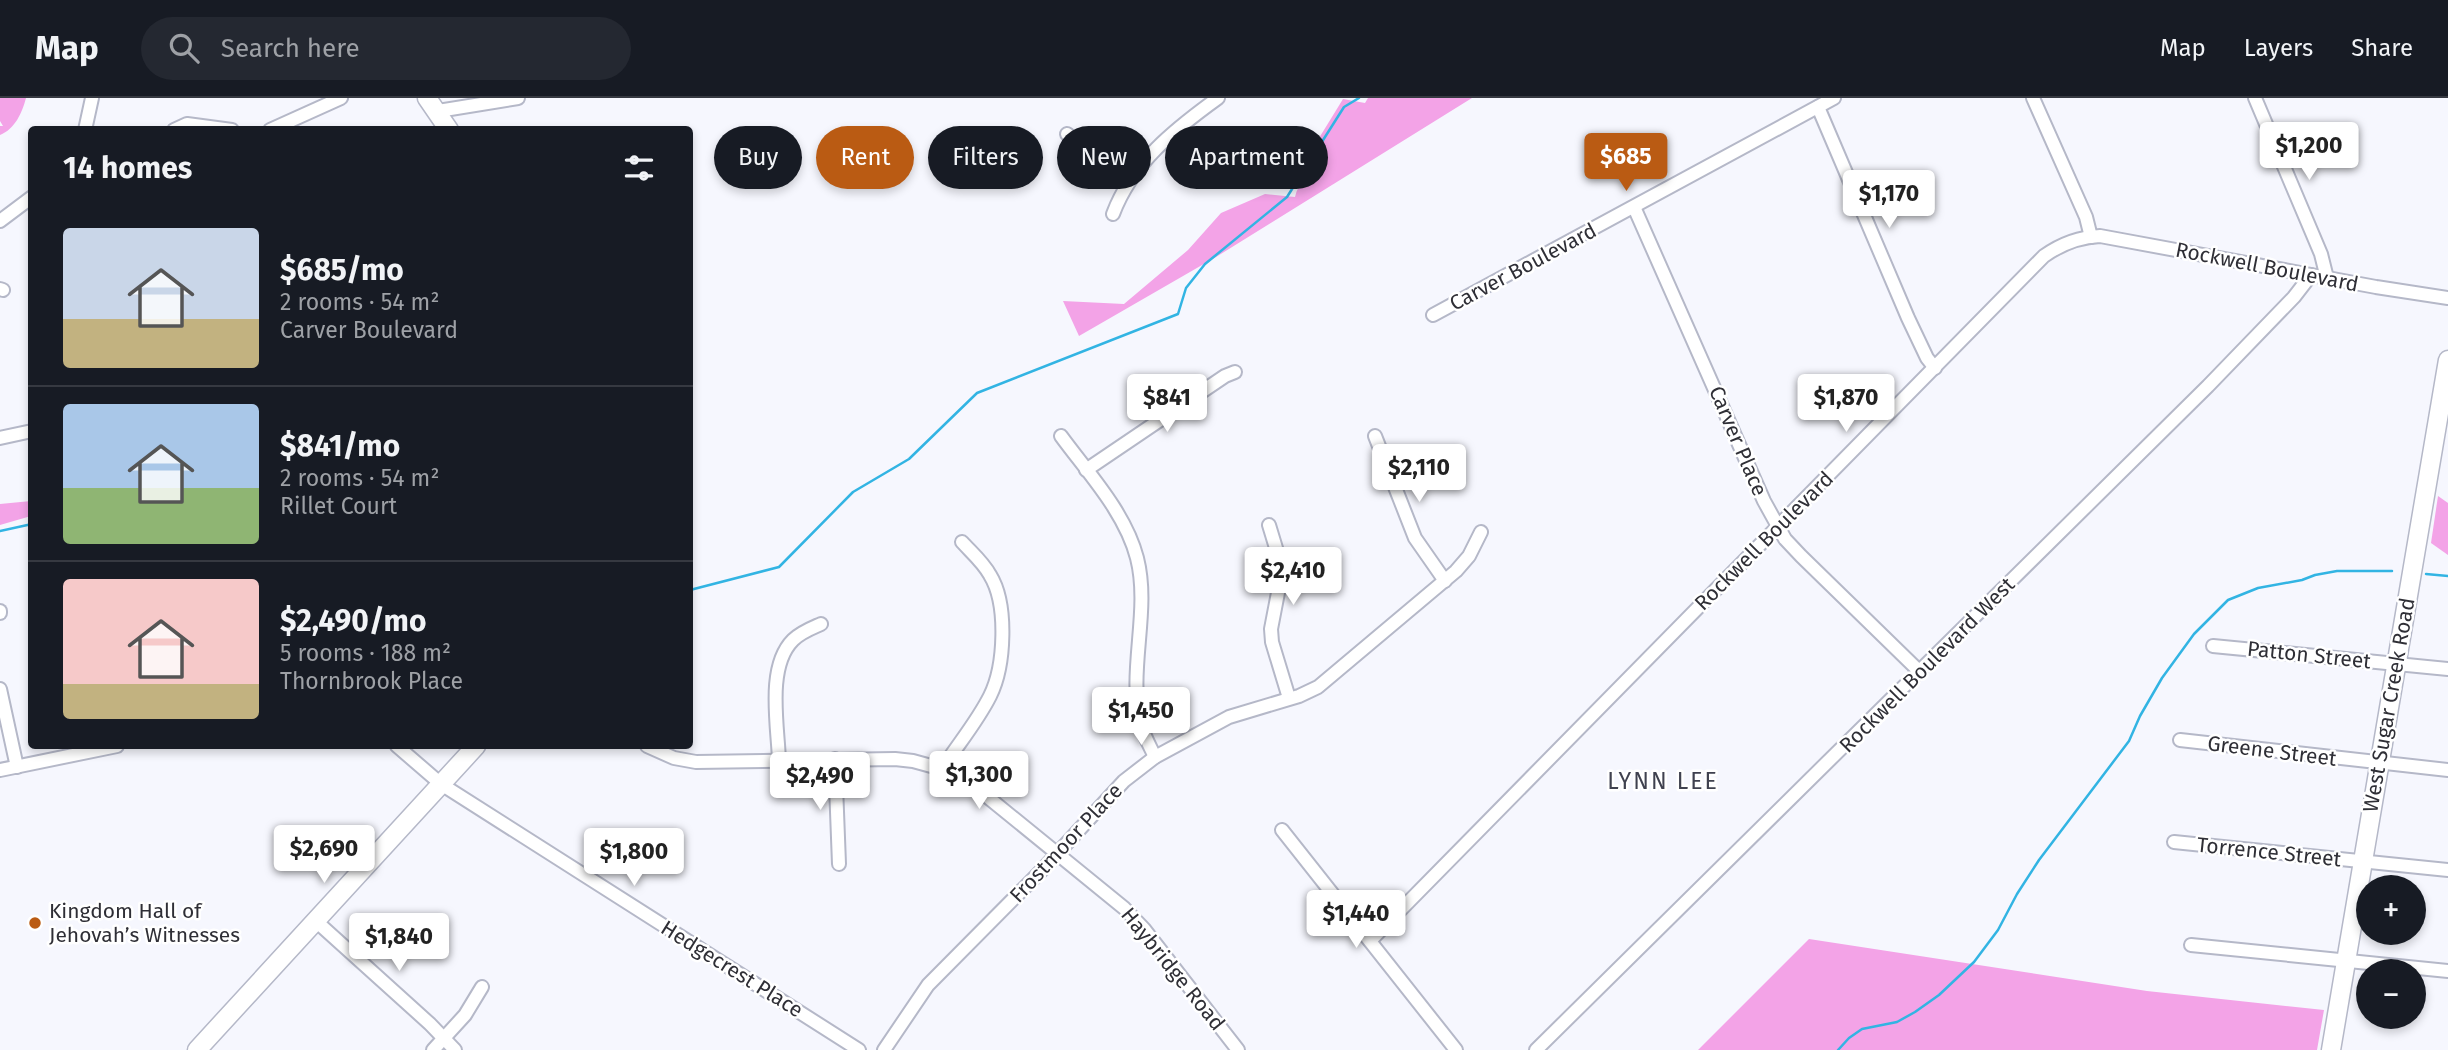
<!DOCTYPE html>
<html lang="en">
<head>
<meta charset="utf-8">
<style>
  body { margin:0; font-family:"Fira Sans",sans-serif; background:#242831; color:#f1f3f6; height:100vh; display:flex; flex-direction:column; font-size:26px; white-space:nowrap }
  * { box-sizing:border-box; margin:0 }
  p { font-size:23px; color:#9ea1a6 }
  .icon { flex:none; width:38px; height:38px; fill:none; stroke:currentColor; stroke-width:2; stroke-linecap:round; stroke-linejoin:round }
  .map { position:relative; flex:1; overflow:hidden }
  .side { position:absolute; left:28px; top:28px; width:665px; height:623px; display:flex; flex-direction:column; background:#171b24; border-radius:7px; box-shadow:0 4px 10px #0003 }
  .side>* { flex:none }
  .guide { position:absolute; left:714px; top:28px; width:665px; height:63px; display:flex; gap:14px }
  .tools { position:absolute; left:2356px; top:777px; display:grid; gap:14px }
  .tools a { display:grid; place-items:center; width:70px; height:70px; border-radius:50%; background:#171b24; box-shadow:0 4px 10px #0003; font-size:35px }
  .price { position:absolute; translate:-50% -60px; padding:0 16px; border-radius:7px; background:#fff; color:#222; font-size:23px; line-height:46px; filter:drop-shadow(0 2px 4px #0008) }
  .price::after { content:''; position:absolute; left:50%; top:42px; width:21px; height:16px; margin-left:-10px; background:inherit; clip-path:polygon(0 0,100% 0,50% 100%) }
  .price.selected { background:#ba5b13; color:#fff }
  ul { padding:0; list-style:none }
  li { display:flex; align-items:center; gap:21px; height:175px; padding:0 35px }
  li+li { border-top:2px solid #363941 }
  li span { display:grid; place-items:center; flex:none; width:196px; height:140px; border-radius:7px; color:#555 }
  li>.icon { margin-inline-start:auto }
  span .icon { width:84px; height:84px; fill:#fffc; stroke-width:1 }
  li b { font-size:30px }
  h2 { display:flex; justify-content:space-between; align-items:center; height:84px; padding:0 35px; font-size:30px }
  .chip { padding:0 24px; border-radius:32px; background:#171b24; box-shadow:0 4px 10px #0003; font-size:24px; line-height:63px }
  .chip.selected { background:#ba5b13; color:#fff }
  header { display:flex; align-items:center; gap:42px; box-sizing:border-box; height:98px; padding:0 35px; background:#171b24; border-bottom:2px solid #363941 }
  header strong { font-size:33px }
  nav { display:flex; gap:38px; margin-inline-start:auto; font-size:24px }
  .search { width:490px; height:63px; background:#242831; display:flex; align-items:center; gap:18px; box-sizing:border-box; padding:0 24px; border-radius:38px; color:#9ea1a6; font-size:26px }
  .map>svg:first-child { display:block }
  .forest { fill:#f3a3e7 }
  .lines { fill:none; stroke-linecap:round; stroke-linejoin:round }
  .stream { stroke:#32b4e3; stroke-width:2.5 }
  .minor-casing { stroke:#b5b8c8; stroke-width:16 }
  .secondary-casing { stroke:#b5b8c8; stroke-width:21 }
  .minor { stroke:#fff; stroke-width:12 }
  .secondary { stroke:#fff; stroke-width:18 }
  .poi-dot { fill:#ba5b13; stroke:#fff; stroke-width:2.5 }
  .labels { text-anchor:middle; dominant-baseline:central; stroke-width:5; stroke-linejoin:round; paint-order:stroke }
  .street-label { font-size:21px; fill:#2f2f36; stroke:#fff }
  .poi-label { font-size:21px; fill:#2f2f36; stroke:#fff; text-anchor:start }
  .neighbourhood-label { font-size:23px; letter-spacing:2px; fill:#3f414f; stroke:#fff }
</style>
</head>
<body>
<header>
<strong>Map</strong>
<div class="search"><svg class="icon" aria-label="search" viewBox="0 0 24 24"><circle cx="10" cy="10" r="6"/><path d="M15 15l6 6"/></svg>Search here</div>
<nav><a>Map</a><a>Layers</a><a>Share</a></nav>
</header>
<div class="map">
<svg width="2448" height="952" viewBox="0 0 2448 952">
  <rect width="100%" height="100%" fill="#f6f7fe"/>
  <g class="forest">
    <path d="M0 0H26C22 15 15 31 0 37V28H3L0 23Z"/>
    <path d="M1368 0H1472L1216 159 1079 238 1063 203 1124 206 1188 152 1221 115 1265 96 1295 99C1298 84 1309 80 1312 65L1308 58V48L1316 45 1343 1 1365 5Z"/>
    <polygon points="2438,398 2448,405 2448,457 2431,445"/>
    <polygon points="31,403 31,418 0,427 0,406"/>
    <polygon points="1809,841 2147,893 2324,912 2317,952 1698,952"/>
  </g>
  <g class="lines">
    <g class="stream">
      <polyline points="0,433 32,426"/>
      <polyline points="2426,476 2448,478"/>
      <polyline points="690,492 779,469 853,394 909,361 977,295 1178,216 1186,190 1205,166 1287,99 1344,9 1359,0"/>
      <polyline points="1838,952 1849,940 1862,931 1897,924 1915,914 1939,897 1974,864 1998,832 2017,796 2039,762 2129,643 2140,618 2162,580 2194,536 2228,502 2258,490 2302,482 2315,477 2337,473 2392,473"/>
    </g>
    <g class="minor-casing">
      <g id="minor">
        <polyline points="2033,0 2086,119 2091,139"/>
        <polyline points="2255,0 2321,156 2327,180"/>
        <polyline points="1818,9 1908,220 1927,260 1935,270"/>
        <polyline points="438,13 518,0"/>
        <polyline points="85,32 92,0"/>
        <polyline points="174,32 187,26 232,32"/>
        <polyline points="270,32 341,0"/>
        <polyline points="1067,36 1106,68 1129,83"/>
        <polyline points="1634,109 1764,403 1785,441 1801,458 1920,574"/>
        <path d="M1113 116C1132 65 1175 31 1218 0"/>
        <polyline points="0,123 32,99"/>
        <polyline points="0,191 3,192"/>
        <polyline points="1433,217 1834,0"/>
        <path d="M1061 338C1088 375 1125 414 1137 460 1151 515 1126 575 1142 630 1145 640 1151 650 1155 659"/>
        <polyline points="1375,338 1415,440 1445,483"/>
        <polyline points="0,340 32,333"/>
        <polyline points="1086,372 1225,278 1235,274"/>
        <polyline points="1269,427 1279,460 1281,479 1271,531 1272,544 1289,600"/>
        <polyline points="0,515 0,513"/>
        <polyline points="2213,548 2448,571"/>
        <polyline points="0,591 17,669"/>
        <polyline points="2180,642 2448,672"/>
        <polyline points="397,648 441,686 859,952"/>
        <polyline points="647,648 674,660 696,664 895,661 913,663 942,671 979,692 1124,810 1144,831 1238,952"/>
        <polyline points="835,661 839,766"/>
        <path d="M779 663C778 628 766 569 793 542 801 534 812 530 821 526"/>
        <path d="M942 671C958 646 977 624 990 598 1005 568 1008 506 990 477 983 464 971 454 962 444"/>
        <polyline points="0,672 117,648"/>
        <polyline points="1282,732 1456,952"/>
        <polyline points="2174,744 2448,772"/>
        <polyline points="317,824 430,926 455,952"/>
        <path d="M1370 843 2044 158C2061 146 2079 139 2100 138L2376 189 2448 200"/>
        <polyline points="2191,847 2448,873"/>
        <polyline points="433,952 465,917 482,889"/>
        <polyline points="884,952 928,887 1044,770 1124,683 1155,659 1229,619 1299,598 1318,589 1456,473 1469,458 1481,434"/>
        <polyline points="1536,952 2208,288 2294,199 2311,177"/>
      </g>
    </g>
    <g class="secondary-casing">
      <g id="secondary">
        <polyline points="427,0 449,32"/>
        <polyline points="197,952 476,648"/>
        <polyline points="2331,952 2448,262"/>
      </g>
    </g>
    <use href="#minor" class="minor"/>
    <use href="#secondary" class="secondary"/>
  </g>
  <circle class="poi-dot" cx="35" cy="825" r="7"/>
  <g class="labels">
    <g class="street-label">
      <text transform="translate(1523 169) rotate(-28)">Carver Boulevard</text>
      <text transform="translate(2267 169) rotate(11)">Rockwell Boulevard</text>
      <text transform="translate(1738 343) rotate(67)">Carver Place</text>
      <text transform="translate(1764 443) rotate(-45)">Rockwell Boulevard</text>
      <text transform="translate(2309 557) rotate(6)">Patton Street</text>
      <text transform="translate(1927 567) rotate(-45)">Rockwell Boulevard West</text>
      <text transform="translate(2389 607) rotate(-80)">West Sugar Creek Road</text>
      <text transform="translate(2272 653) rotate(7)">Greene Street</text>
      <text transform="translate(1066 745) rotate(-47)">Frostmoor Place</text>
      <text transform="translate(2269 754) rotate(6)">Torrence Street</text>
      <text transform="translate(732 871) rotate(32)">Hedgecrest Place</text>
      <text transform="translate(1173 871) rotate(51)">Haybridge Road</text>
    </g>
    <g class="poi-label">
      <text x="49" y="813">Kingdom Hall of<tspan x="49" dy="24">Jehovah’s Witnesses</tspan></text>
    </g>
    <g class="neighbourhood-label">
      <text x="1663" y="683">LYNN LEE</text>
    </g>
  </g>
</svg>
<div class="tools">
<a>+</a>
<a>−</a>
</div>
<b class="price" style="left:2309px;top:84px">$1,200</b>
<b class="price selected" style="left:1626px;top:95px">$685</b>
<b class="price" style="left:1889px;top:132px">$1,170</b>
<b class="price" style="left:1167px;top:336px">$841</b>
<b class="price" style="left:1846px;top:336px">$1,870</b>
<b class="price" style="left:1419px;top:406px">$2,110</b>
<b class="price" style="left:1293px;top:509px">$2,410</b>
<b class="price" style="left:1141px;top:649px">$1,450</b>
<b class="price" style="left:979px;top:713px">$1,300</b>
<b class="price" style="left:820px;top:714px">$2,490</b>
<b class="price" style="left:324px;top:787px">$2,690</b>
<b class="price" style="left:634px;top:790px">$1,800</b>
<b class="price" style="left:1356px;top:852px">$1,440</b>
<b class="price" style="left:399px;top:875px">$1,840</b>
<div class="guide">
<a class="chip">Buy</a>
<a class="chip selected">Rent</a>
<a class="chip">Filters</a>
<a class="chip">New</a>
<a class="chip">Apartment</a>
</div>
<section class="side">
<h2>14 homes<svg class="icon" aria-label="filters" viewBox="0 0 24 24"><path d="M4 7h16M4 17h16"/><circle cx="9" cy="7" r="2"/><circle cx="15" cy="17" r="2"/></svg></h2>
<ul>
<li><span style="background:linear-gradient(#c9d6e8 65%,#c2b280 0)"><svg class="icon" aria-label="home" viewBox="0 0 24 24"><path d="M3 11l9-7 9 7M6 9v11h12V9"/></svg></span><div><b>$685/mo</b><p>2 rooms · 54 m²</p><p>Carver Boulevard</p></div></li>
<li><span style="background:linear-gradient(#a9c7e8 60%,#8fb573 0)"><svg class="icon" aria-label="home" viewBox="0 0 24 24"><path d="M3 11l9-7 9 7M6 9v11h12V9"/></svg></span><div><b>$841/mo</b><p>2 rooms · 54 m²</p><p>Rillet Court</p></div></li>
<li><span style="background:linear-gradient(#f6c9c9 75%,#c2b280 0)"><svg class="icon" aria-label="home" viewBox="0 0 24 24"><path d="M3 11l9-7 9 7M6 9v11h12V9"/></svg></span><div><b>$2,490/mo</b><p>5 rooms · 188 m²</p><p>Thornbrook Place</p></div></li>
</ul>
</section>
</div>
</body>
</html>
